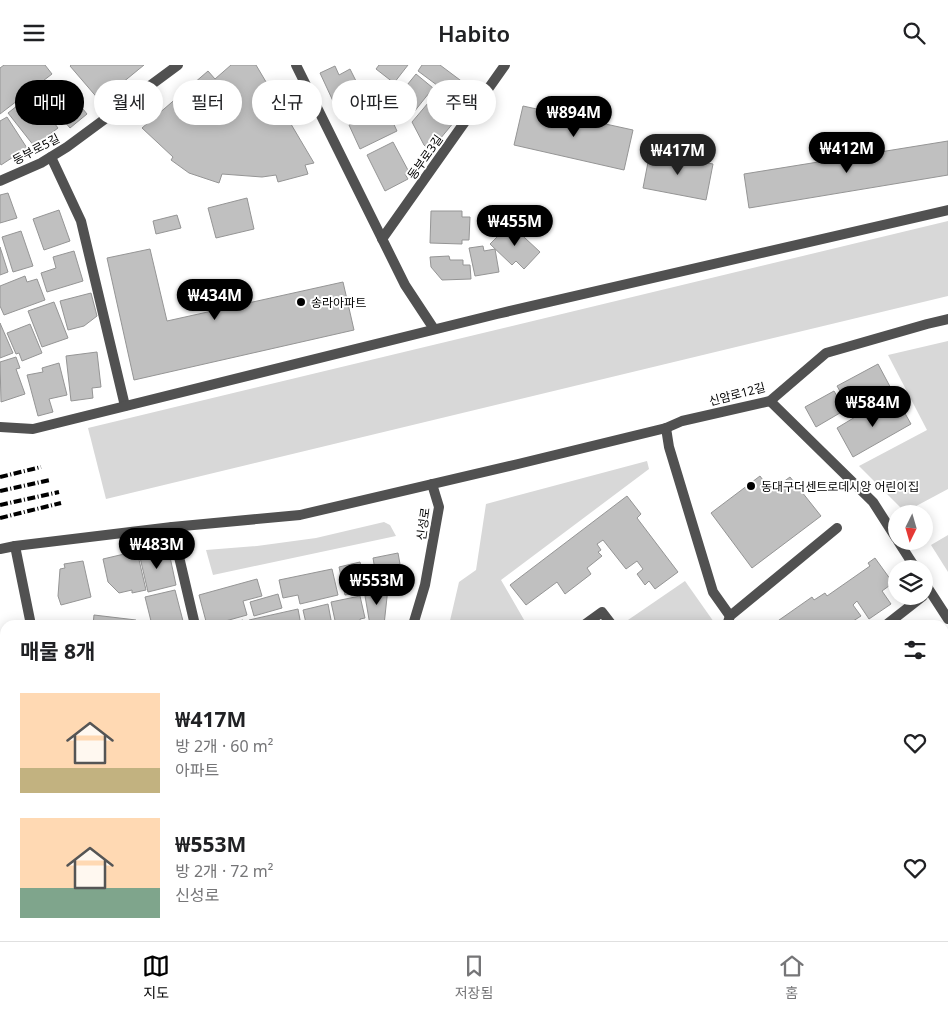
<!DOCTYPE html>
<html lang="ko">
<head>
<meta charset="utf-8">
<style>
  body { margin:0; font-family:"Noto Sans","Noto Sans KR",sans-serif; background:#f2f2f2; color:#202124; height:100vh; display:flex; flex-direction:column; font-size:19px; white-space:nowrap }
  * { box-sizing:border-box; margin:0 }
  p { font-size:16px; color:#757577 }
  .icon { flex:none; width:28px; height:28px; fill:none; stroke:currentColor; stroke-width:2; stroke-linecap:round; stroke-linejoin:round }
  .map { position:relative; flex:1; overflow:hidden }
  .drawer { position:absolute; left:0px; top:555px; width:949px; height:321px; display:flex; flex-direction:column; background:#fff; border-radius:15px 15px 0 0; box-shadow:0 2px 12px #0003 }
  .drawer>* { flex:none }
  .top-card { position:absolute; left:15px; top:15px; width:500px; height:45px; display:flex; gap:10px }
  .needle { width:32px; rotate:185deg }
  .tools { position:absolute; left:888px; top:440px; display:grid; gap:10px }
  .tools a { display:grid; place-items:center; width:45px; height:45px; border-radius:50%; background:#fff; box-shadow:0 2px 12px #0003; font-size:25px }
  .price { position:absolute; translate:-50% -42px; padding:0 11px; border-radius:18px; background:#000; color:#fff; font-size:16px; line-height:32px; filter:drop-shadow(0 1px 2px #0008) }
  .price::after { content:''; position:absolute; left:50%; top:30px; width:15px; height:11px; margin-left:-8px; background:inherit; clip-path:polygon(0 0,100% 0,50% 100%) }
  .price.on { background:#222; color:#fff }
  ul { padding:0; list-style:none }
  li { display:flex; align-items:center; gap:15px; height:125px; padding:0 20px }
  li span { display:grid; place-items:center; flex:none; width:140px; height:100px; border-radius:0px; color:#555 }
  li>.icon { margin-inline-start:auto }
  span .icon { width:60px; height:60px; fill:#fffc; stroke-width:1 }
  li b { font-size:21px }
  h2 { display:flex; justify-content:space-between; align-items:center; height:60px; padding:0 20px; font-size:21px }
  .tag { padding:0 18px; border-radius:22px; background:#fff; box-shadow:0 2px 12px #0003; font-size:18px; line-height:45px }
  .tag.on { background:#000; color:#fff }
  header { display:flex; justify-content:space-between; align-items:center; height:65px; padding:0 20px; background:#fff; font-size:22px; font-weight:600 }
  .menu { display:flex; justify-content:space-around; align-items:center; height:70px; border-top:1px solid #e0e0e0; background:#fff; font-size:14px; color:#757577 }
  .menu a { display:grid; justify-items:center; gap:2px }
  .menu .on { color:#000 }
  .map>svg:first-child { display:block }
  .green { fill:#d8d8d8 }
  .building { fill:#c0c0c0; stroke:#959595 }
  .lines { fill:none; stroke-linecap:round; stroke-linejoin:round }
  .lane { stroke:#515151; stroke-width:10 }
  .street { stroke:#515151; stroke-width:10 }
  .secondary { stroke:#1e1e1e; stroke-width:10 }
  .rail { stroke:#000; stroke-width:4; stroke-dasharray:8 2.5 1 2.5; stroke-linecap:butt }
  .poi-dot { fill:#000; stroke:#fff; stroke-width:2 }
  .labels { text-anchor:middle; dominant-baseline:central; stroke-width:4; stroke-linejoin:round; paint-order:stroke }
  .street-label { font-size:12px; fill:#000; stroke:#fff }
  .poi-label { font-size:12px; fill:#000; stroke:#fff; text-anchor:start }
</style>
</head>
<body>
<header><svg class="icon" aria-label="menu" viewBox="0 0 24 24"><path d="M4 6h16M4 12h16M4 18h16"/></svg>Habito<svg class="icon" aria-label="search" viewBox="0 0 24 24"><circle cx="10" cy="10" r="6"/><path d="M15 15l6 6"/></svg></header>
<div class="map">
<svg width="948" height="876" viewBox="0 0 948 876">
  <rect width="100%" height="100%" fill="#fff"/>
  <g class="green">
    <polygon points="948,156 948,231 106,434 88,363"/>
    <polygon points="948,276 948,424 905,447 859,401 927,365 888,290"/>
    <polygon points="647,396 649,404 501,515 527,560 449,560 459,517 476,505 486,439"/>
    <polygon points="384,457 390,460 396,471 213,510 206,485 257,481 316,473"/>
    <polygon points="948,470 948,507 931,480"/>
    <polygon points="685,516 716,560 631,560 628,555"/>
    <polygon points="944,589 948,597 948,714 944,717"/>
    <polygon points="948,723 948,755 944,758 944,726"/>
    <polygon points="538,871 599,871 593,876 532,876"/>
    <polygon points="714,871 800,871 803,876 708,876"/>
  </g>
  <g class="building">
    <polygon points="4,0 45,0 52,9 0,49 0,3"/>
    <polygon points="71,0 144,0 100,36 70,1"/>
    <polygon points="231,0 256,0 314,98 305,100 308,109 278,117 276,110 262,112 222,109 219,118 189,108 171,95 173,92 142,63 208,6 215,14"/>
    <polygon points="379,0 408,0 394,18 376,4"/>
    <polygon points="422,0 440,0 476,27 465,41 418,6"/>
    <polygon points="335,1 339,10 350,4 366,36 339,49 320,8"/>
    <polygon points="416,9 433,23 410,52 399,30"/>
    <polygon points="60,16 87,49 70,63 42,30"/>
    <polygon points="439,25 464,45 430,86 424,80 412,57"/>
    <polygon points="32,29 58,63 34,81 8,48"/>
    <polygon points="382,34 397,66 360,84 349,60 364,53 362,50 370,46 367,41"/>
    <polygon points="523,41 633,65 624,105 514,80"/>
    <polygon points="7,52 27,83 1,100 0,98 0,56"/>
    <polygon points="948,76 948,110 749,143 744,109"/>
    <polygon points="393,77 409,107 405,109 408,114 385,126 367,90"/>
    <polygon points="650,87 713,99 706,135 643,123"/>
    <polygon points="8,128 17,153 0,158 0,130"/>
    <polygon points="247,133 254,164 216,173 208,143"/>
    <polygon points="59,145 70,176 44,185 33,154"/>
    <polygon points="431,146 462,146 462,152 470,152 469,175 462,175 462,179 430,178"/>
    <polygon points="177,150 181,163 156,169 153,156"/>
    <polygon points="510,159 540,187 524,204 516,196 512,200 490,179"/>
    <polygon points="21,166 33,201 13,207 2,172"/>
    <polygon points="483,181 484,186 495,184 499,207 475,211 469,183"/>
    <polygon points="0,182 8,207 0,210"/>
    <polygon points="150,184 167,256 343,217 354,265 134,315 107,193"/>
    <polygon points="74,186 83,216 47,227 41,208 56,203 53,192"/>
    <polygon points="449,191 450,195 463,195 463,200 470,200 471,214 442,215 431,202 430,192"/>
    <polygon points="25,211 27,217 37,214 45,235 4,250 0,241 0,221"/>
    <polygon points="91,228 97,251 84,261 68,265 60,236"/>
    <polygon points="54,237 68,273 42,282 28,246"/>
    <polygon points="0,258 13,288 0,293"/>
    <polygon points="30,259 42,288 22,296 19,288 16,289 7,268"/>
    <polygon points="97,287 101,322 92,323 93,333 71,336 66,291"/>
    <polygon points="16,292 20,303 16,304 25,329 1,337 0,297"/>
    <polygon points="59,298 67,330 49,334 53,347 38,351 27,310 43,307 42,303"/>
    <polygon points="878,299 895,331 875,342 870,334 851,345 837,321"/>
    <polygon points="834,326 845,345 816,362 805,342"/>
    <polygon points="898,336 911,359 853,392 837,363 870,343 874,350"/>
    <polygon points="760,411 771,426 790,412 821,451 752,503 711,448"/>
    <polygon points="627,431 641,449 637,453 678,507 655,524 649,516 645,520 637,509 643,504 637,496 626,504 603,475 597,479 601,485 598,487 602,491 587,503 591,509 565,529 557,517 526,540 510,520"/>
    <polygon points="164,482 167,493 170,492 176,520 148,527 139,488"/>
    <polygon points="137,486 146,525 132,528 132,525 119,528 108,517 103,494"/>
    <polygon points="398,488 400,499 397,500 400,513 372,519 369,506 375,505 373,493"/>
    <polygon points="875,493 893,518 882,526 891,539 869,554 857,536 853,540 861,551 847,560 772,560 812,532 814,535 825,528 827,531 870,501 868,498"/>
    <polygon points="83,496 91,532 61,540 58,531 60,504 65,503 64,499"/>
    <polygon points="360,497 367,526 345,530 339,502"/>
    <polygon points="332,504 338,530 300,539 298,530 283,533 279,515"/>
    <polygon points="257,514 262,531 243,536 247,550 211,560 207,560 199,530"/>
    <polygon points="388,523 384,560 370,560 365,531 370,530 369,526"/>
    <polygon points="175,525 183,556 166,560 152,560 145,532"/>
    <polygon points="278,529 282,543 254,551 250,537"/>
    <polygon points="360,531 365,553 360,554 361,560 336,560 331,537"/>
    <polygon points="328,539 332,560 315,560 314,556 306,558 303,545"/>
    <polygon points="298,544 301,560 250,560 249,555"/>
    <polygon points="94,550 136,555 135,560 93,560"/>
    <polygon points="243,555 244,560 223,560"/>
    <polygon points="948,811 948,876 939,876 935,871 944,871 944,814"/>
    <polygon points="264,871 378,871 379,876 244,876"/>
    <polygon points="481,871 515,871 516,873 511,876 485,876"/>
    <polygon points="892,871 929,871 933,876 896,876"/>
  </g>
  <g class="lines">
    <g class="lane">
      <polyline points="51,92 81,156 125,341"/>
      <polyline points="172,462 195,560"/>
      <polyline points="146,871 148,876"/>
    </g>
    <g class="street">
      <polyline points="296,0 405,220 434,264"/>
      <polyline points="0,116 41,98 67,82 178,0"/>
      <polyline points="382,174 505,0"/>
      <polyline points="770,336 873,437 896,473"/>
      <polyline points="0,362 33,364 497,249 948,145"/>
      <polyline points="666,363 669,382 713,527 730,551"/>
      <polyline points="898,476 916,504"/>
      <polyline points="15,481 31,560"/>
      <polyline points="0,484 15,481 172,462 300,450 518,399 666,363 682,356 770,336 826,288 927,259 948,254"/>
      <polyline points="924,517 948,554"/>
      <polyline points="413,560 425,520 439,442 432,419"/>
      <polyline points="584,560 602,547 612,560"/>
      <polyline points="727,560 730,551 837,463"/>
      <polyline points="886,560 923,531"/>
      <polyline points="944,788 948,784"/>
      <polyline points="0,813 5,814"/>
      <polyline points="409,871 410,876"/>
      <polyline points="665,871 669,876"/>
      <polyline points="834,871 835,872 836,871"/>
      <polyline points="876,871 880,876"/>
      <polyline points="617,876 623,871"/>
      <polyline points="686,876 693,871"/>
    </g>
    <g class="secondary">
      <polyline points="0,680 5,694"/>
      <polyline points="0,841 5,840"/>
      <polyline points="77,871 79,876"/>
    </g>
    <g class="rail">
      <polyline points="0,412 41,402"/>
      <polyline points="0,426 50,415"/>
      <polyline points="0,440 59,427"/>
      <polyline points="0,453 61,438"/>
    </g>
  </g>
  <g class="poi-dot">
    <circle cx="301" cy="237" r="5"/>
    <circle cx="751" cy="421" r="5"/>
  </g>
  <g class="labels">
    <g class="street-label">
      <text transform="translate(36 84) rotate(-28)">동부로5길</text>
      <text transform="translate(425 92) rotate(-55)">동부로3길</text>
      <text transform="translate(737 329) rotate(-15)">신암로12길</text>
      <text transform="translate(423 459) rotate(-82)">신성로</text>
    </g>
    <g class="poi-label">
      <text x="311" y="237">송라아파트</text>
      <text x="761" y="421">동대구더센트로데시앙 어린이집</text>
    </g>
  </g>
</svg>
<div class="tools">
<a><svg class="needle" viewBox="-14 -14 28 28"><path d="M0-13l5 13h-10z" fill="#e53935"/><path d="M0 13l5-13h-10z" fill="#757577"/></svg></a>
<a><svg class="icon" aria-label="layers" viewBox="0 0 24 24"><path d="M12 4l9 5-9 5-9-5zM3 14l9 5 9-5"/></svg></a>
</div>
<b class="price" style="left:574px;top:73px">₩894M</b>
<b class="price" style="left:847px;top:109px">₩412M</b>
<b class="price on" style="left:678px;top:111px">₩417M</b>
<b class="price" style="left:515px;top:182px">₩455M</b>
<b class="price" style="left:215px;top:256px">₩434M</b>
<b class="price" style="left:873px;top:363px">₩584M</b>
<b class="price" style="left:157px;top:505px">₩483M</b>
<b class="price" style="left:377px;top:541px">₩553M</b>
<div class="top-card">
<a class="tag on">매매</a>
<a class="tag">월세</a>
<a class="tag">필터</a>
<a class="tag">신규</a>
<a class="tag">아파트</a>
<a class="tag">주택</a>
</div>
<section class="drawer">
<h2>매물 8개<svg class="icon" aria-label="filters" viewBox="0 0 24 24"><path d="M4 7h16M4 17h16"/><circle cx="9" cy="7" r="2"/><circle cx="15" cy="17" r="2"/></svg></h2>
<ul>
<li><span style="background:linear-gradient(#ffd9b3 75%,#c2b280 0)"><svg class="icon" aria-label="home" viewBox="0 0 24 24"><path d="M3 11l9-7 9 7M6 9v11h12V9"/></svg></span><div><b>₩417M</b><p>방 2개 · 60 m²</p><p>아파트</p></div><svg class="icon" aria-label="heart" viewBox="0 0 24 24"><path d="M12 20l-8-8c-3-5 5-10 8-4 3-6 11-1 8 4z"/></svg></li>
<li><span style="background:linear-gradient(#ffd9b3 70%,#7fa58c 0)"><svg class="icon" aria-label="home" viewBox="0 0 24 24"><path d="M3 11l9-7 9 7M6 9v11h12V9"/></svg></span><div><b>₩553M</b><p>방 2개 · 72 m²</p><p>신성로</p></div><svg class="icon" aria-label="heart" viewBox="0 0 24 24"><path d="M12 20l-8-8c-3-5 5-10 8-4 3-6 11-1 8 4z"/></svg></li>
</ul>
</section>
</div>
<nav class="menu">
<a class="on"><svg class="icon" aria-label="map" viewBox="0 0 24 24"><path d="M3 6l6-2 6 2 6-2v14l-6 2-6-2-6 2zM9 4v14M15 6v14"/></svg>지도</a>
<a><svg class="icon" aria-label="saved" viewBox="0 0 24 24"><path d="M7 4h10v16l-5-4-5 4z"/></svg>저장됨</a>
<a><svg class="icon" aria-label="home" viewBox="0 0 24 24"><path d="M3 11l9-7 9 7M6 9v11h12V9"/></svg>홈</a>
</nav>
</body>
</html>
